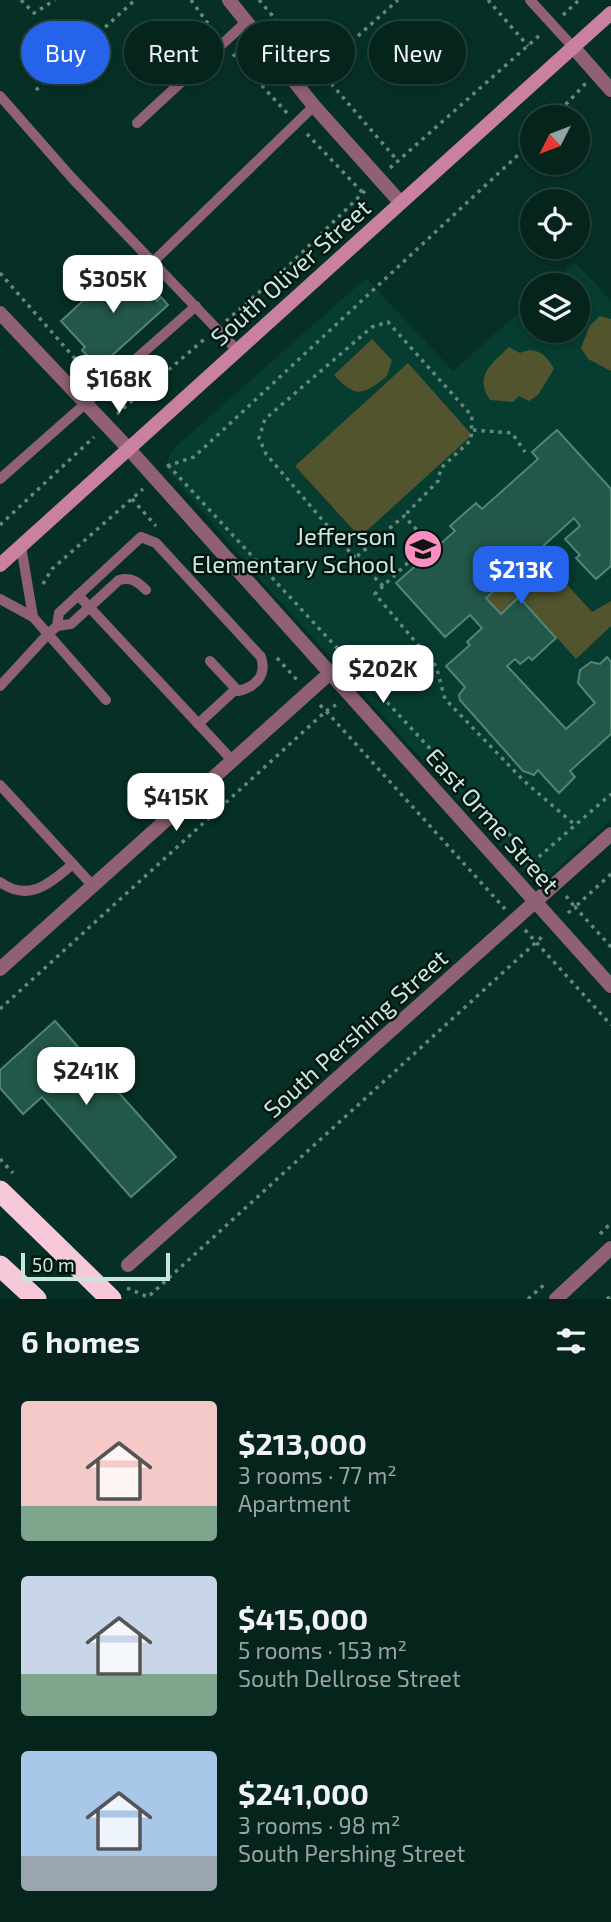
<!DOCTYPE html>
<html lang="en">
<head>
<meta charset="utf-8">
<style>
  body { margin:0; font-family:"Exo 2",sans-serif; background:#123029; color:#f1f3f6; height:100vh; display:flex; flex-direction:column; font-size:26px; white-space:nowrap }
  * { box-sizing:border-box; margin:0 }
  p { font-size:23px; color:#97a4a3 }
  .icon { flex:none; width:38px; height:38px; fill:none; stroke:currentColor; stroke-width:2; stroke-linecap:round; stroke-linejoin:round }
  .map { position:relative; height:1299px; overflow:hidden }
  .drawer { display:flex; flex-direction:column; background:#04241c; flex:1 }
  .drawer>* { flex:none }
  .banner { position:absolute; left:21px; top:21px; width:570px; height:63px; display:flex; gap:14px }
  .needle { width:46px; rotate:228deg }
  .tools { position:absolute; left:520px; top:105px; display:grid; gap:14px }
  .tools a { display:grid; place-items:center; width:70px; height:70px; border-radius:50%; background:#04241c; box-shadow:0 4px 10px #0003,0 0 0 2px #25413b; font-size:35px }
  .scale { position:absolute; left:21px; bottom:18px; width:149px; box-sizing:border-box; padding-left:7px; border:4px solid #cbe6dd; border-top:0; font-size:19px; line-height:24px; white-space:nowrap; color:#cbe6dd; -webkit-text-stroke:5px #021610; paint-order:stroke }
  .price { position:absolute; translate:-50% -60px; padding:0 16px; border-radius:14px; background:#fff; color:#222; font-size:23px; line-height:46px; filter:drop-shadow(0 2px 4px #0008) }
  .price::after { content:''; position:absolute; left:50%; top:42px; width:21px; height:16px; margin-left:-10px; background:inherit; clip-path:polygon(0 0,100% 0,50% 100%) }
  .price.on { background:#2563eb; color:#fff }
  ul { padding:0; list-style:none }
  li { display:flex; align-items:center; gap:21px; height:175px; padding:0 21px }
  li span { display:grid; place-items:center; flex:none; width:196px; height:140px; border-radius:7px; color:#555 }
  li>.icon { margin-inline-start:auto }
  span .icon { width:84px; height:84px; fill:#fffc; stroke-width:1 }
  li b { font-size:30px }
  h2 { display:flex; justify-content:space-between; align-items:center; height:84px; padding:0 21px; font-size:30px }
  .tag { padding:0 24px; border-radius:32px; background:#04241c; box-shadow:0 4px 10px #0003,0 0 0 2px #25413b; font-size:24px; line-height:63px }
  .tag.on { background:#2563eb; color:#fff }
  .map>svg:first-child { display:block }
  .built { fill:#073c31 }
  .green { fill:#51542d }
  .building { fill:#225749; stroke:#518575; stroke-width:2 }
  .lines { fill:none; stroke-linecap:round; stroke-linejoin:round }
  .path { stroke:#65887e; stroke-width:3.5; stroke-dasharray:3.5 5; stroke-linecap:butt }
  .service { stroke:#906175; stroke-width:10 }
  .minor { stroke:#906175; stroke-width:14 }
  .secondary { stroke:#ca80a0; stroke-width:14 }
  .motorway { stroke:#f7c7da; stroke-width:21 }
  .labels { text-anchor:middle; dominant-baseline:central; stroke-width:5; stroke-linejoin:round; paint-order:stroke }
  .street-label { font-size:24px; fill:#cbe6dd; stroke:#021610 }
  .poi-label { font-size:24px; fill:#cbe6dd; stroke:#021610; text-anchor:end }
</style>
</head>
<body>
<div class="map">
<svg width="611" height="1299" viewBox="0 0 611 1299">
  <rect width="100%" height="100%" fill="#063026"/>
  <polygon class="built" points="575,262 611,301 611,820 547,878 537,881 526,875 258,577 165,467 172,450 366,278 453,371 532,301 532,331 578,331 578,285 550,285"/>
  <g class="green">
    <polygon points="600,316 611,319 611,371 588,359 581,348 590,325"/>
    <path d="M372 339 392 360 387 376C363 396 355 398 334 375Z"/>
    <path d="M509 347 520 353C536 345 547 355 554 369L538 395 529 401 519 396 513 402 490 400C474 376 491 364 509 347Z"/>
    <polygon points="408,363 472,435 360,537 295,466"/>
    <polygon points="545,544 556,557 561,578 592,612 611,601 611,626 576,659 520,597 501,614 486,598"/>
  </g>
  <g class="building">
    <polygon points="123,264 157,301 161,297 168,305 98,368 82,350 85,347 61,321"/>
    <polygon points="557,430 611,489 611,566 596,579 576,558 580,555 565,539 580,526 574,518 486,598 501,614 519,597 556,638 532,660 529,657 520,664 515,659 507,666 566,729 595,703 578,683 580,670 591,662 600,664 607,657 611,662 611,734 570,771 575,777 559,793 538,770 534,775 523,771 460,700 459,695 465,687 446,666 470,645 467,642 482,628 470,615 445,637 396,583 455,531 450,526 476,503 482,509 538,459 532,452"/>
    <polygon points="55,1021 176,1157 131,1197 42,1097 23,1114 0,1088 0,1070"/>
  </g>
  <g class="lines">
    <g class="path">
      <polyline points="21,0 34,13 55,0"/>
      <polyline points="191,0 214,32"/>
      <polyline points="259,0 397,160"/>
      <polyline points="488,0 528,46"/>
      <polyline points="563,15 579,0"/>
      <polyline points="233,54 287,113"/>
      <polyline points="320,70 398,0"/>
      <polyline points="36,90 135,0"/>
      <polyline points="554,117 586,83"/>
      <polyline points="307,134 363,193"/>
      <polyline points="390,168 541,34"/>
      <polyline points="0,273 92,378"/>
      <polyline points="226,321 279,275 366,190"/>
      <polyline points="111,399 121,411"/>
      <polyline points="117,414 207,337"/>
      <polyline points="473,430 512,433 525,452"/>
      <polyline points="168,465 544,872"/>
      <polyline points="167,466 194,457 532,142"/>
      <polyline points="132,499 156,526"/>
      <polyline points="0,525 94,437"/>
      <polyline points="355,558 266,454 259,438 265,419 372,327 388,322 472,416 471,440 441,468 438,481 404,516"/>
      <polyline points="43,584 52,569 143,489"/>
      <polyline points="383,586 355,558 404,516 429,543 383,586 375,594 436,666 445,699 524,781 575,825"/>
      <polyline points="277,658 298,681"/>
      <polyline points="320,705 326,711 336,705"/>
      <polyline points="526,868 611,794"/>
      <polyline points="566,896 575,907 611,874"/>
      <polyline points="568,913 575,907 611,947"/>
      <polyline points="525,930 611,1025"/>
      <polyline points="0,1009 326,711 505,909"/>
      <polyline points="0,1159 13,1173"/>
      <polyline points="600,1234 611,1223"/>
      <polyline points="127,1288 148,1297 544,935"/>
      <polyline points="528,1299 545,1284"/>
      <polyline points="607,1299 611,1296"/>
    </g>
    <g class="service">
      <polyline points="530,0 573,47"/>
      <polyline points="0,96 72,178 237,350"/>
      <polyline points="137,123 245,23"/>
      <polyline points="154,261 314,106"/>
      <polyline points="0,479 196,306"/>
      <polyline points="21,546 33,617"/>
      <polyline points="78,595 232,760"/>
      <path d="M0 599 33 617 48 634 57 626 71 624 119 580C131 577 137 581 146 590"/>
      <path d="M57 626 59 613 141 537 156 543 261 657C267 675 256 687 238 691L210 661"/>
      <polyline points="0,686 48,634 106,700"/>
      <polyline points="198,724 236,689"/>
      <polyline points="0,785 93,886"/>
      <path d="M0 882C29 903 50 883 73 864"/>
    </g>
    <g class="minor">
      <polyline points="229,0 314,106 400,202"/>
      <polyline points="573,47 611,90"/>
      <polyline points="0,313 128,448 611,986"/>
      <polyline points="0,969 330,673"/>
      <polyline points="128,1265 611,834"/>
      <polyline points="556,1299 611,1248"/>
    </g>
    <polyline class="secondary" points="0,565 611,13"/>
    <g class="motorway">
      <polyline points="0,1191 111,1299"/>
      <polyline points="0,1266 36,1299"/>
    </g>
  </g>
  <defs>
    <g id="school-disc" transform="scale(2.0125)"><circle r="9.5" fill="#fd8ec0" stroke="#021610"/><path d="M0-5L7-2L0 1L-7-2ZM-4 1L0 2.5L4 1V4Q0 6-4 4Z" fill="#111"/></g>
  </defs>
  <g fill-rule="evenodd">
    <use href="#school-disc" x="423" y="549"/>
  </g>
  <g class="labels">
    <g class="street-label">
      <text transform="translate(290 272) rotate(-42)">South Oliver Street</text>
      <text transform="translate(493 820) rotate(48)">East Orme Street</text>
      <text transform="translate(355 1033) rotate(-42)">South Pershing Street</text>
    </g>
    <g class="poi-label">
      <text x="396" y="535">Jefferson<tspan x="396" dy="28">Elementary School</tspan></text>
    </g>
  </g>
</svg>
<div class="tools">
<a><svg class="needle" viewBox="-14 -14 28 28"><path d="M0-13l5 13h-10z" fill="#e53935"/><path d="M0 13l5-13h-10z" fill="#97a4a3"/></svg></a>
<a><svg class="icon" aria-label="locate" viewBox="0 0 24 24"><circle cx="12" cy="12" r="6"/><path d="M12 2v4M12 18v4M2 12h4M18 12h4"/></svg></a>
<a><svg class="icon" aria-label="layers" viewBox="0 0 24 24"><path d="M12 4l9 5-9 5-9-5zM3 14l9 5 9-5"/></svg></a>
</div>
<div class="scale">50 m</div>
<b class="price" style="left:113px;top:315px">$305K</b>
<b class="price" style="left:119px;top:415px">$168K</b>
<b class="price on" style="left:521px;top:606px">$213K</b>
<b class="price" style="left:383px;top:705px">$202K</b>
<b class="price" style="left:176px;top:833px">$415K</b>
<b class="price" style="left:86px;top:1107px">$241K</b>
<div class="banner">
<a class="tag on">Buy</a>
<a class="tag">Rent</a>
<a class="tag">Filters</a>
<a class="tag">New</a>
</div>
</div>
<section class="drawer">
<h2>6 homes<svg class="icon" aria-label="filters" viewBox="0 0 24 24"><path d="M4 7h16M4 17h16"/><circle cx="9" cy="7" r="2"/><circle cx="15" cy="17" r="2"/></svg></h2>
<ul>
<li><span style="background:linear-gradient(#f6c9c9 75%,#7fa58c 0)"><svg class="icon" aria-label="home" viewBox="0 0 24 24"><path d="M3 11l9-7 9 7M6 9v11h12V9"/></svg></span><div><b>$213,000</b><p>3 rooms · 77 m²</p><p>Apartment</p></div></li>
<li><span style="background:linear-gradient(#c9d6e8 70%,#7fa58c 0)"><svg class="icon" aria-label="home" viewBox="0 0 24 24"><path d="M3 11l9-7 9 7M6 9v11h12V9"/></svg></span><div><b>$415,000</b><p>5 rooms · 153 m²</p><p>South Dellrose Street</p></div></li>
<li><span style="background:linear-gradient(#a9c7e8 75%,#9aa5b1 0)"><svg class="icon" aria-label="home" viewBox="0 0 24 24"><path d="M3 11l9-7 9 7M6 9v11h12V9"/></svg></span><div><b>$241,000</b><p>3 rooms · 98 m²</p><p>South Pershing Street</p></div></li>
</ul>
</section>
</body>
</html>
